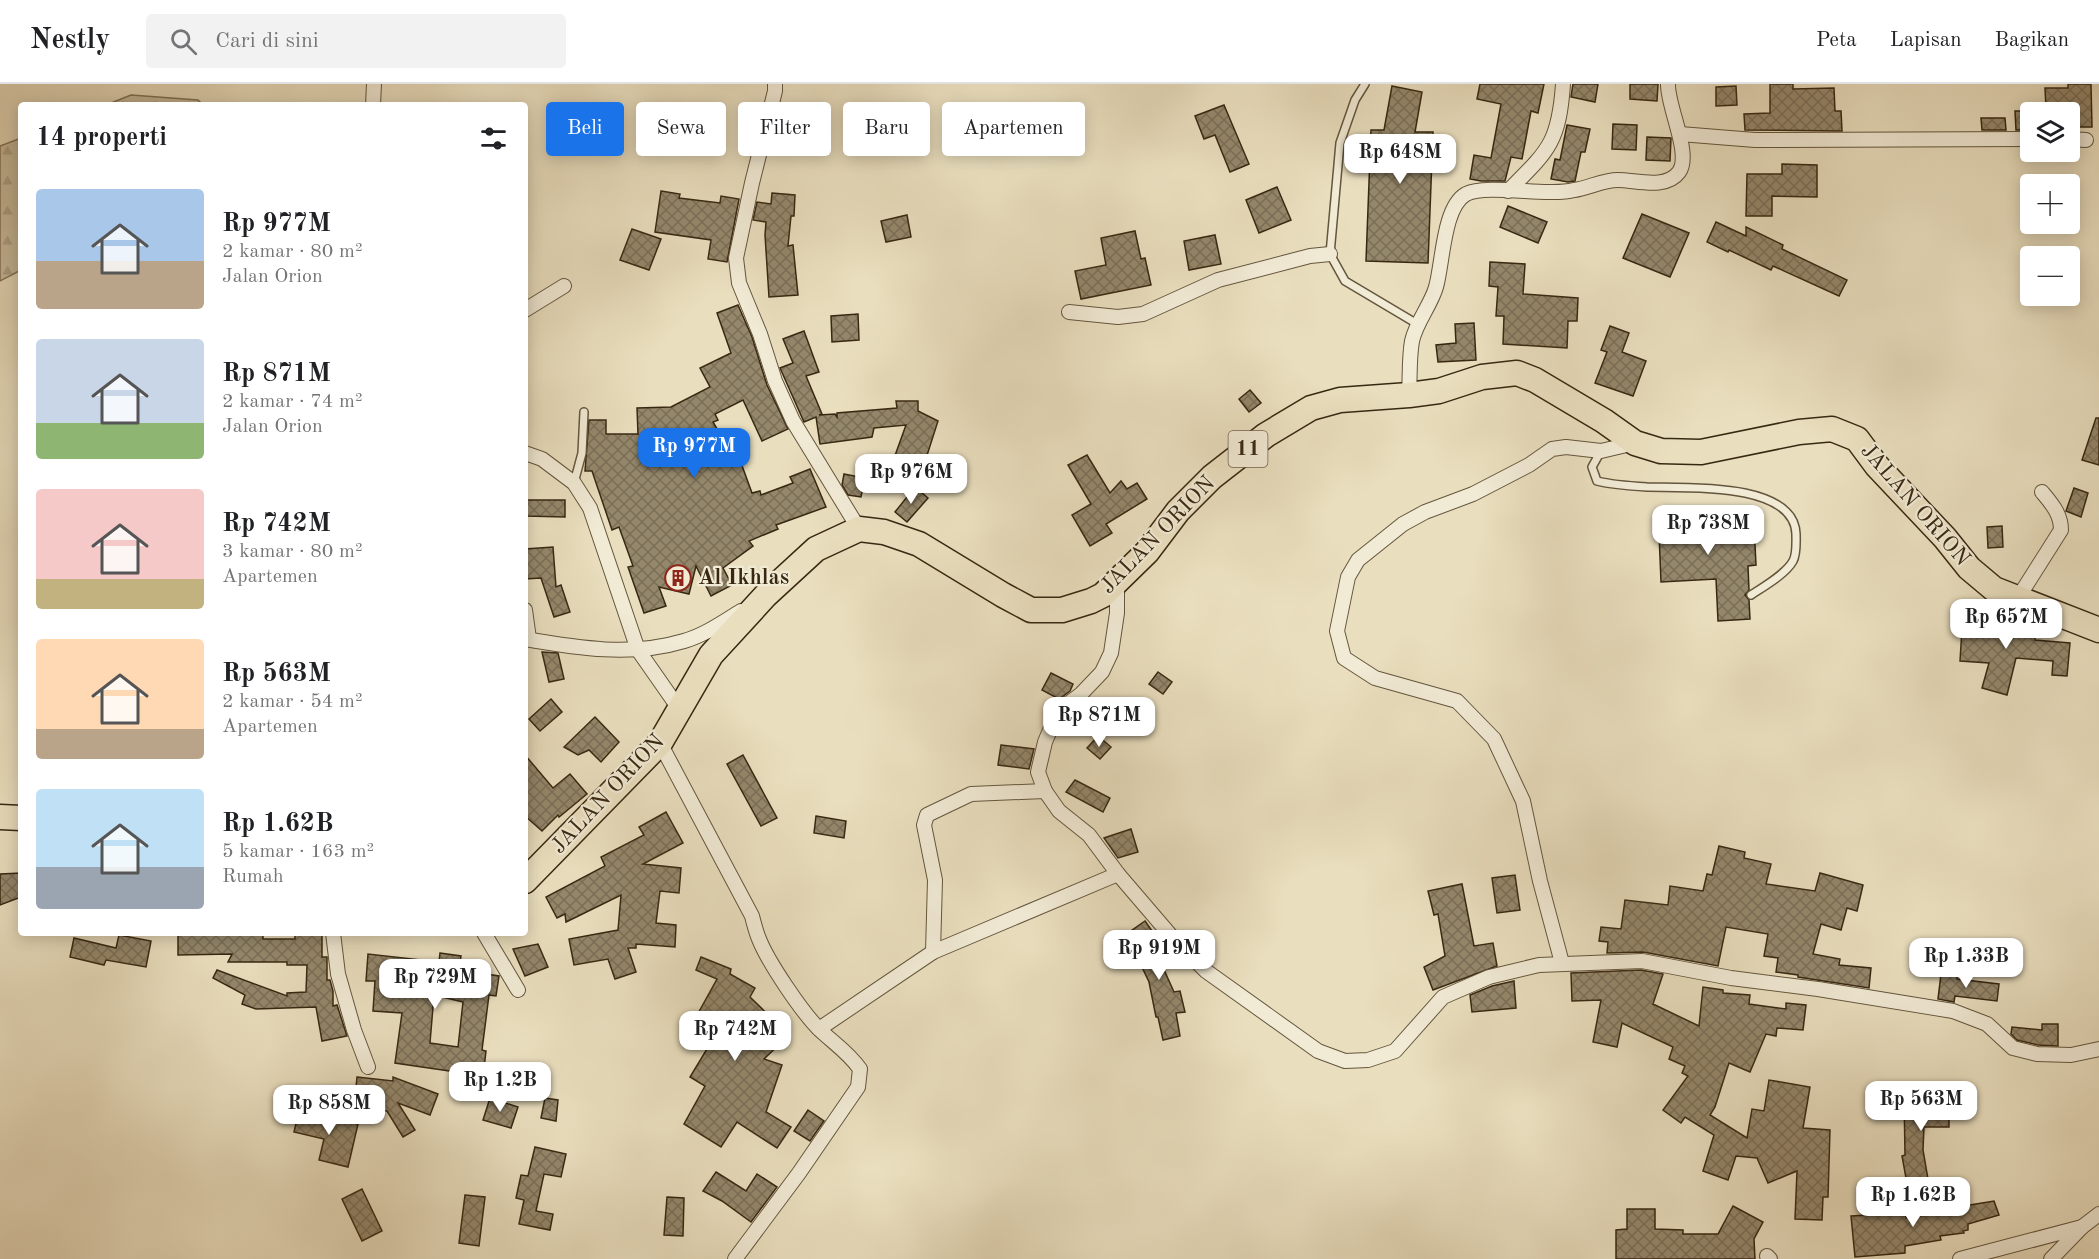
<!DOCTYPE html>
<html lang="id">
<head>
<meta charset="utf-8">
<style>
  body { margin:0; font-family:"Old Standard TT",serif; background:#f2f2f2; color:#202124; height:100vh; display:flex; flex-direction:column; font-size:22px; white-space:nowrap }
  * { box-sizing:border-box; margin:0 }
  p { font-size:20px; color:#757577 }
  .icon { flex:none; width:33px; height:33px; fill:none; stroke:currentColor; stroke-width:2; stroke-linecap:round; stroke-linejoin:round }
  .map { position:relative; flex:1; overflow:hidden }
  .side { position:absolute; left:18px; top:18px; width:510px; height:834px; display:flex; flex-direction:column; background:#fff; border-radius:6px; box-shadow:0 3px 15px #0003 }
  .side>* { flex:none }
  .top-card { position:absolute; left:546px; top:18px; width:570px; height:54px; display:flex; gap:12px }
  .buttons { position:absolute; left:2020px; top:18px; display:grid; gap:12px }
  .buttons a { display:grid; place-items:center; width:60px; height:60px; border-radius:6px; background:#fff; box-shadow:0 3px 15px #0003; font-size:30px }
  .price { position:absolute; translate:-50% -51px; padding:0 14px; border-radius:12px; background:#fff; color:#222; font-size:20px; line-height:39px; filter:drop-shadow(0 2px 3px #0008) }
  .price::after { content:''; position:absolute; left:50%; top:36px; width:18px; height:14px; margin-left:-9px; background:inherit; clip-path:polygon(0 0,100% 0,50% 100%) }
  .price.active { background:#1a73e8; color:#fff }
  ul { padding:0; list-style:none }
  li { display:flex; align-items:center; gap:18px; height:150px; padding:0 18px }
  li span { display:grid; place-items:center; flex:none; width:168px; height:120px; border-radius:6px; color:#555 }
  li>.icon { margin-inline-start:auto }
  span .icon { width:72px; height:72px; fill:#fffc; stroke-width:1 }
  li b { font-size:26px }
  h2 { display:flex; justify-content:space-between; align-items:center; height:72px; padding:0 18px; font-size:26px }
  .tag { padding:0 21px; border-radius:6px; background:#fff; box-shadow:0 3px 15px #0003; font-size:21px; line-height:54px }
  .tag.active { background:#1a73e8; color:#fff }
  header { display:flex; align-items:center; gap:36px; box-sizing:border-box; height:84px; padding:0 30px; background:#fff; border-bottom:2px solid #e0e0e0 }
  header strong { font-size:28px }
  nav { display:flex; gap:33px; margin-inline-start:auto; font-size:21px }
  .search { width:420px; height:54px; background:#f2f2f2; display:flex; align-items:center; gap:15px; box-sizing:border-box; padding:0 21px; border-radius:6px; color:#757577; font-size:22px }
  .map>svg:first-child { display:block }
  .forest { fill:url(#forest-firs); stroke:#82745a; stroke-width:1.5 }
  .building { fill:url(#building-cross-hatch); stroke:#382812; stroke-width:1.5; fill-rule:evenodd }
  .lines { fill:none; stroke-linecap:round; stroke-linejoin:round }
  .service-casing { stroke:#64563d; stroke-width:10 }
  .minor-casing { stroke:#64563d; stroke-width:16 }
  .trunk-casing { stroke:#382812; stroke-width:27 }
  .service { stroke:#f1ead5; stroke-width:7 }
  .minor { stroke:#f1ead5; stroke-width:14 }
  .trunk { stroke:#e9debe; stroke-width:24 }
  .labels { text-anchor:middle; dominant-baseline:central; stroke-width:4.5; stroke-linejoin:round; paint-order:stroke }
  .shield { fill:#f1ead5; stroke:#70624c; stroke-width:1.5 }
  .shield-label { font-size:21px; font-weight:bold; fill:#382812 }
  .street-label { font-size:22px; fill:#382812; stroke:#f1ead5 }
  .poi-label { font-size:22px; font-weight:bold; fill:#382812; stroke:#f1ead5; text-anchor:start }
</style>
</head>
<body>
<header>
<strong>Nestly</strong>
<div class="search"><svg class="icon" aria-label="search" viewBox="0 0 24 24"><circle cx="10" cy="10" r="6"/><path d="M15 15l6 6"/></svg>Cari di sini</div>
<nav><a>Peta</a><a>Lapisan</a><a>Bagikan</a></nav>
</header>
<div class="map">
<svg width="2099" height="1175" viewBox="0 0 2099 1175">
  <defs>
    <pattern id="forest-firs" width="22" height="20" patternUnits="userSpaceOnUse" patternTransform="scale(1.5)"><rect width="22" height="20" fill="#cbbfa1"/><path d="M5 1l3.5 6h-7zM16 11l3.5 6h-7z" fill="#afa48a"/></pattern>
    <pattern id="building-cross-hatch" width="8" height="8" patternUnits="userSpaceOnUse" patternTransform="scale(1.5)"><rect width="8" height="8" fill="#94876b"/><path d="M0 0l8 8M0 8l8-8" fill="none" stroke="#7a6e57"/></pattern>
  </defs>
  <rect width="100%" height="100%" fill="#e9debe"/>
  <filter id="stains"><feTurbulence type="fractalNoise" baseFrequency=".00333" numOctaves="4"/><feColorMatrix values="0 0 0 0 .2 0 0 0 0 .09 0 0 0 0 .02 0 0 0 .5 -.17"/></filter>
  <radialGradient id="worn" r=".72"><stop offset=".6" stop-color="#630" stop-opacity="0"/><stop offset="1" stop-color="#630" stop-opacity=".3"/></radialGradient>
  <g class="forest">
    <polygon points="131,11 198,16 203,21 106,21"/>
    <polygon points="21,54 21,186 0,197 0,62"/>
  </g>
  <g class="building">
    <polygon points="1480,0 1544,0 1538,29 1531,27 1522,75 1511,73 1505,97 1481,97 1470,95 1474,71 1491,74 1501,20 1477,15"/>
    <polygon points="1573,0 1598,0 1595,18 1571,13"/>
    <polygon points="1630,0 1658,0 1657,17 1630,15"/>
    <polygon points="1770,0 1793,0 1793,5 1834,4 1835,27 1841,27 1842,47 1745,46 1744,30 1770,29"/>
    <polygon points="2068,0 2091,0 2092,43 2070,43 2070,24 2046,24 2045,4 2068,4"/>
    <polygon points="1392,2 1422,8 1415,48 1433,48 1428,179 1366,177 1371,46 1384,46"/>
    <polygon points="1736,2 1737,21 1716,22 1716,3"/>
    <polygon points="1224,21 1249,80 1230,88 1215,51 1204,55 1195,32"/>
    <polygon points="2015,27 2031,27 2031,46 2016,46"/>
    <polygon points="1981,34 2005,34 2006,46 1982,46"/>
    <polygon points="1613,40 1637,41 1636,66 1612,65"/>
    <polygon points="1567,41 1590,45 1585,68 1581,68 1575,97 1568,98 1551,95 1555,75 1560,76"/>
    <polygon points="775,45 802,47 801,64 774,63"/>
    <polygon points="1647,53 1671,54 1670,77 1646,76"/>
    <polygon points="1782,80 1817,81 1817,113 1772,112 1772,132 1746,132 1747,90 1782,90"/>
    <polygon points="1277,103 1291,136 1259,149 1246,116"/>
    <polygon points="661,107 680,110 679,114 720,119 721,112 739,115 727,178 708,175 711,156 655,148"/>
    <polygon points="772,109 795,111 794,132 791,132 788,162 793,161 798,211 769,213 765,151 766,138 753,136 757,118 771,120"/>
    <polygon points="1508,122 1547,138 1538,159 1500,143"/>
    <polygon points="1642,130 1689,149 1670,193 1623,174"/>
    <polygon points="907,131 911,153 886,158 881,137"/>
    <polygon points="1716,138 1746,152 1746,143 1783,161 1782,165 1847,196 1839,212 1773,182 1771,186 1729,166 1728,168 1707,158"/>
    <polygon points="632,145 661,155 649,186 620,176"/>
    <polygon points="1135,147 1141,175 1145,174 1151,201 1081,215 1075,187 1106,181 1101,154"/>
    <polygon points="1215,151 1221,180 1189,186 1184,157"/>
    <polygon points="1490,178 1525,180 1523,210 1578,214 1577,237 1568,237 1567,264 1503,260 1504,232 1496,232 1498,203 1489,202"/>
    <polygon points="738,221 752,253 767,301 788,345 762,357 743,316 715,330 718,336 713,338 738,381 741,379 752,409 760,407 761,411 793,399 790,393 810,385 826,423 776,441 778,445 749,457 753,462 723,484 732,501 711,512 696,482 689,510 659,503 666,522 644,529 628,483 633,482 619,443 612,446 592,387 585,387 589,336 606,336 606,350 638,350 637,324 671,323 710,303 700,284 731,269 717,229"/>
    <polygon points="858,230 859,256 832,258 831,232"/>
    <polygon points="1474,239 1476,276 1438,278 1436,261 1456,259 1455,240"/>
    <polygon points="1610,242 1629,249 1622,268 1646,277 1633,312 1595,299 1607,268 1601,266"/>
    <polygon points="804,247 819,288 806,292 822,330 819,331 835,330 837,333 837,329 897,324 896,317 918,317 918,327 938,337 922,387 893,377 906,341 874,344 872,353 820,360 816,333 804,338 780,284 793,279 783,255"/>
    <polygon points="1250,306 1261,319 1249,328 1239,315"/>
    <polygon points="2096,334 2099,334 2099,381 2082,376"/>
    <polygon points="1087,371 1110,409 1121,397 1127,405 1137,399 1147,415 1106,440 1112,449 1090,462 1072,431 1091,420 1068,381"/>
    <polygon points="844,390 865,394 861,413 848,411 842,401"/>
    <polygon points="915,403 928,414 907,438 895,428"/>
    <polygon points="2074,404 2088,409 2081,433 2066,427"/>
    <polygon points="525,416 565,416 565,433 525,432"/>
    <polygon points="1708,423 1708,441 1754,440 1756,481 1748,482 1749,506 1745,511 1749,516 1750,535 1718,537 1716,495 1661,498 1658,425"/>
    <polygon points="2002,442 2003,463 1988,464 1987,443"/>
    <polygon points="553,463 556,503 561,501 570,528 554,533 541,494 525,495 525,465"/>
    <polygon points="1963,528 1997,531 1996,545 2016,546 2016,551 2035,552 2035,556 2070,559 2067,592 2052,591 2053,577 2016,574 2007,611 1982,604 1989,579 1960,577"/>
    <polygon points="542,568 558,569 564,595 549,598"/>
    <polygon points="1158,588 1172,598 1163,610 1149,600"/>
    <polygon points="1051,589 1073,600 1070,607 1059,615 1042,606"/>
    <polygon points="551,615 562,628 540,647 529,635"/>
    <polygon points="595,633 619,658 601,678 589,666 578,671 564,663"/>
    <polygon points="1098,652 1111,663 1100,675 1087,664"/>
    <polygon points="1001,661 1034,665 1029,685 998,681"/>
    <polygon points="525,671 553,704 570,690 587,710 559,733 558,731 542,747 525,732"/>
    <polygon points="743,671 777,734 761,742 727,680"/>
    <polygon points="1075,696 1110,714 1103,728 1066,708"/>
    <polygon points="666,728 683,759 643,780 681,784 679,809 660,807 656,839 676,841 675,863 636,860 636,864 628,864 636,888 615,895 608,875 574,881 569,855 618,846 621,811 566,838 565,830 557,834 546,813 605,782 601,773 644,751 639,743"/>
    <polygon points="816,732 846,737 844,754 814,749"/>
    <polygon points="1131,745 1138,768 1118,774 1104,754"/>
    <polygon points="1719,762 1745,768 1744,774 1771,780 1766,800 1815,807 1820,789 1863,801 1857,827 1847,824 1841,846 1821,840 1813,870 1840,875 1839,881 1871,884 1869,904 1798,893 1798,891 1776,888 1778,874 1764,872 1768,850 1726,843 1718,882 1643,868 1607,869 1608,858 1599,857 1601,843 1621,845 1625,816 1668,821 1670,802 1703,807 1707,790 1712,791"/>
    <polygon points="21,789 21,813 0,821 0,790"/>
    <polygon points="1515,791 1520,826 1497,829 1492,794"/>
    <polygon points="1462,800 1474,862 1493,859 1497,882 1433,906 1424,883 1445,872 1438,830 1434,831 1428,807"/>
    <polygon points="1145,837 1171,874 1161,879 1174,908 1180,907 1185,928 1176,929 1180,952 1163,956 1158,933 1156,933 1149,898 1142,883 1150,879 1128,849"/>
    <polygon points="178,849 263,849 263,855 295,855 295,849 322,849 322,873 327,873 327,896 330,896 333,907 333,922 337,921 347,952 322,957 316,923 256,925 242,920 245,911 213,894 217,886 287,912 287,909 306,908 307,881 287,881 287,878 228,878 232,870 178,871"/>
    <polygon points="119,851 151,857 146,883 106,876 104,881 70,873 74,854 116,864"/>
    <polygon points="538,860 548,883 525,892 513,865"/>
    <path d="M440 869 461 872 459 886 499 892 496 912 489 911 482 966 486 967 483 992 395 979 402 929 373 927 375 897H366L368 870 439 878ZM434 911 463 918 458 963 430 959Z"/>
    <polygon points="701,873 731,885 730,890 755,904 750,913 789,951 764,975 782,981 766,1028 791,1043 777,1064 737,1038 721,1063 684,1040 705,1002 690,993 707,965 685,953 717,895 696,886"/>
    <polygon points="1641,886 1663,890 1653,920 1699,942 1703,903 1723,906 1723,909 1750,911 1749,920 1786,925 1786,919 1806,921 1803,946 1777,944 1776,952 1766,950 1750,988 1729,979 1715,1023 1710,1031 1747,1054 1752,1025 1764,1027 1769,996 1810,1003 1803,1044 1830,1046 1828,1113 1823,1113 1822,1136 1795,1135 1797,1087 1768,1099 1757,1074 1736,1072 1728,1096 1703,1087 1714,1051 1685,1033 1681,1039 1663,1026 1688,992 1682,989 1685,982 1669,975 1673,963 1622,939 1617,963 1593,958 1601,916 1572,917 1571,889"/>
    <polygon points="1941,890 1957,892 1957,895 1999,900 1997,917 1955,912 1954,918 1938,915"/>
    <polygon points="1514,897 1516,924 1472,928 1470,911 1492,902"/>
    <polygon points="2042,940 2058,940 2058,962 2038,961 2017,956 2011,950 2012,943 2042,946"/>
    <polygon points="357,993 393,997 393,993 438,1010 430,1031 398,1019 415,1046 403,1053 387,1027 354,1023"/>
    <polygon points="1904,1010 1949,1010 1949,1043 1924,1043 1923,1066 1929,1101 1908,1105 1902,1072 1905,1071"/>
    <polygon points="490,1014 518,1023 511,1044 483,1036"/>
    <polygon points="545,1014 558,1016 556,1037 541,1034"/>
    <polygon points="808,1026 824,1037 810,1057 794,1047"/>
    <polygon points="299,1027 358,1040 348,1083 319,1076 324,1055 294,1048"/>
    <polygon points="535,1063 566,1070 561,1093 544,1090 536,1127 553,1130 550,1146 519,1140 524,1116 516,1114 521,1091 528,1092"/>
    <polygon points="716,1088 746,1107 757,1090 777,1103 751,1138 722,1117 703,1107"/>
    <polygon points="362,1105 382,1147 362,1157 342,1115"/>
    <polygon points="465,1111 485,1113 479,1162 459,1159"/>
    <polygon points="667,1113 684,1114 683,1152 664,1151"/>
    <polygon points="1994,1117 1999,1131 1968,1140 1968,1146 1963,1147 1964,1149 1940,1152 1941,1156 1905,1162 1905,1169 1855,1173 1851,1132 1906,1129 1906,1134 1939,1129 1939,1126"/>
    <polygon points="1733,1122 1763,1138 1754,1155 1755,1175 1616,1175 1616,1146 1627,1145 1627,1125 1655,1125 1655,1145 1683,1146 1683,1150 1718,1150"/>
  </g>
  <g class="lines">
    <g class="service-casing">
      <g id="service">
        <polyline points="1365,0 1355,16 1340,59 1330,170 1345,197 1419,241"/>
        <path d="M1601 367 1592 383 1597 397C1613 401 1630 402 1647 403 1683 404 1794 397 1796 450 1796 457 1797 470 1793 477 1786 490 1763 503 1751 511"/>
        <polyline points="574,399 582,369 584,328"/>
      </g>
    </g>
    <g class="minor-casing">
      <g id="minor">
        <polyline points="775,0 775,7 752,99 736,174 739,199 760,250 775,297 793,337 859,445"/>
        <polyline points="373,21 374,0"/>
        <polyline points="1680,50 1755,56 2031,55"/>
        <polyline points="2070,55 2086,56"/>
        <path d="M1508 107C1548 67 1559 59 1563 0"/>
        <polyline points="525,226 564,202"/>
        <polyline points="1069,228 1118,233 1143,230 1218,196 1310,172 1330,170"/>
        <path d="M1409 311C1410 294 1409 274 1412 257 1416 238 1431 221 1436 203 1443 179 1443 123 1466 110 1483 101 1531 109 1552 108 1559 108 1567 108 1574 106 1589 104 1602 96 1618 96 1636 96 1666 106 1679 88 1692 70 1667 22 1668 0"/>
        <polyline points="525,369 542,375 574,399 590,424 638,566 680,626"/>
        <polyline points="1117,499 1117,529 1111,569 1102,588 1080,611 1058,627 1045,658 1038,688 1045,707 1059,727 1089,751 1118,790 1172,853 1206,887 1318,967 1345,977 1368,976 1395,967 1443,913 1489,893 1539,881 1642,877 1731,894 1818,905 1953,927 1987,940 2013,964 2037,970 2071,971 2099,965"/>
        <path d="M2018 514 2061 446C2061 430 2052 420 2042 408"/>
        <polyline points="525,526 529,555"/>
        <path d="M525 555C578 564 631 573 684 557 705 551 723 538 741 527"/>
        <path d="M660 659 752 832C754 840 756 848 759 855 768 878 803 930 821 947 835 960 849 969 860 985L858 1003 799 1089 735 1175"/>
        <polyline points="333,849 338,890 354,946 368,983"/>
        <polyline points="484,849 518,906"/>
        <polyline points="933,868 935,796 924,741 927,731 971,710 1045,707"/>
        <polyline points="1562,879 1540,797 1523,717 1494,655 1457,617 1375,594 1344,574 1337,547 1348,493 1358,476 1403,440 1425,428 1473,410 1529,381 1552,365 1566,363 1601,367 1635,359"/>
        <polyline points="819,945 933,868 1118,790"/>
        <polyline points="1767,1172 1770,1175"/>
        <polyline points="1960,1175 2082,1143"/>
        <polyline points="2051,1175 2082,1143 2099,1130"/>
      </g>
    </g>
    <g class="trunk-casing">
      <g id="trunk">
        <polyline points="0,733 21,734"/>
        <polyline points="525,797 660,659 711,571 766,511 816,465 859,445 884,448 919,460 1003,511 1031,526 1062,526 1091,517 1103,511 1147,468 1178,427 1212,393 1266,351 1311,324 1340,316 1409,311 1439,307 1482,293 1517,289 1535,296 1604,337 1635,359 1661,367 1701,368 1799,348 1832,345 1857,355 1877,382 1945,454 1969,484 1994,505 2099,546"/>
      </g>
    </g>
    <use href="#service" class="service"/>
    <use href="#minor" class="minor"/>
    <use href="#trunk" class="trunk"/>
  </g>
  <defs>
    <g id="building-ring" transform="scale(1.35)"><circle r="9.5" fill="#f1ead5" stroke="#8f2418" stroke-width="1.5"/><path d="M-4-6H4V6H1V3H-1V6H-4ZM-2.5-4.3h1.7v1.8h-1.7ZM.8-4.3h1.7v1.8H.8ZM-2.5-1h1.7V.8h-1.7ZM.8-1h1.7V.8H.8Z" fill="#8f2418"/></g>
  </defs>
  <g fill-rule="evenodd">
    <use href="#building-ring" x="678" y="494"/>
  </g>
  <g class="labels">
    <rect class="shield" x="1228.5" y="347" width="39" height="36" rx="4.5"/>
    <g class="shield-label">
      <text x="1248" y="365">11</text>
    </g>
    <g class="street-label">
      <text transform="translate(1915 421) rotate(49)">JALAN ORION</text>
      <text transform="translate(1158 451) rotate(-46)">JALAN ORION</text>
      <text transform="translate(608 710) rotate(-47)">JALAN ORION</text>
    </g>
    <g class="poi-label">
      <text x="698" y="494">Al Ikhlas</text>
    </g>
  </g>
  <rect width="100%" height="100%" filter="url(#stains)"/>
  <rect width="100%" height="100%" fill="url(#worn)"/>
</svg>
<div class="buttons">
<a><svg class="icon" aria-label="layers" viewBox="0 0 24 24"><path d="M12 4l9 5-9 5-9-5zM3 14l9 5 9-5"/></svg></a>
<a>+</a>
<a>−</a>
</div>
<b class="price" style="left:1400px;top:101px">Rp 648M</b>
<b class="price active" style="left:694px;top:395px">Rp 977M</b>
<b class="price" style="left:911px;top:421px">Rp 976M</b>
<b class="price" style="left:1708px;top:472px">Rp 738M</b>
<b class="price" style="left:2006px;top:566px">Rp 657M</b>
<b class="price" style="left:1099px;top:664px">Rp 871M</b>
<b class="price" style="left:1159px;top:897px">Rp 919M</b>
<b class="price" style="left:1966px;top:905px">Rp 1.33B</b>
<b class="price" style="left:435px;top:926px">Rp 729M</b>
<b class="price" style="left:735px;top:978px">Rp 742M</b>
<b class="price" style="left:500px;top:1029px">Rp 1.2B</b>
<b class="price" style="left:1921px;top:1048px">Rp 563M</b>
<b class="price" style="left:329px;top:1052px">Rp 858M</b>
<b class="price" style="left:1913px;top:1144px">Rp 1.62B</b>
<div class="top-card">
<a class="tag active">Beli</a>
<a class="tag">Sewa</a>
<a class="tag">Filter</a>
<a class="tag">Baru</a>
<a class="tag">Apartemen</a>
</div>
<section class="side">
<h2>14 properti<svg class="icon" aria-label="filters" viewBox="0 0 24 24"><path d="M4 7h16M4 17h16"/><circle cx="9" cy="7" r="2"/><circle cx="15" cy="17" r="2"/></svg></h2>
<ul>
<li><span style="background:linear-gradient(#a9c7e8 60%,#b9a48a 0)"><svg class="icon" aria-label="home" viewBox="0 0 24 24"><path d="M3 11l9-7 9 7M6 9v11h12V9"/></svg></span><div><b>Rp 977M</b><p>2 kamar · 80 m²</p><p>Jalan Orion</p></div></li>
<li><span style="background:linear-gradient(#c9d6e8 70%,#8fb573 0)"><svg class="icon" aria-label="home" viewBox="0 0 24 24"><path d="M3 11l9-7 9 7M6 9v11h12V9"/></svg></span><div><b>Rp 871M</b><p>2 kamar · 74 m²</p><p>Jalan Orion</p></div></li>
<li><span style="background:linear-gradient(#f6c9c9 75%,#c2b280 0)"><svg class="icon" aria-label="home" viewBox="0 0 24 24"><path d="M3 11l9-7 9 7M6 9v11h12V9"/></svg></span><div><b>Rp 742M</b><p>3 kamar · 80 m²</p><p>Apartemen</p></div></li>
<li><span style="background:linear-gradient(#ffd9b3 75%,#b9a48a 0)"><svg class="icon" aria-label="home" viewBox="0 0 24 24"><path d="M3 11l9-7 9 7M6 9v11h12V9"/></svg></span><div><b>Rp 563M</b><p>2 kamar · 54 m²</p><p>Apartemen</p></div></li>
<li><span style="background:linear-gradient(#bfe0f5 65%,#9aa5b1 0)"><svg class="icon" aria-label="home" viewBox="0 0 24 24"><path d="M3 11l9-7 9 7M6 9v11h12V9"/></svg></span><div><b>Rp 1.62B</b><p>5 kamar · 163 m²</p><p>Rumah</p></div></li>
</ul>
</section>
</div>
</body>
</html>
